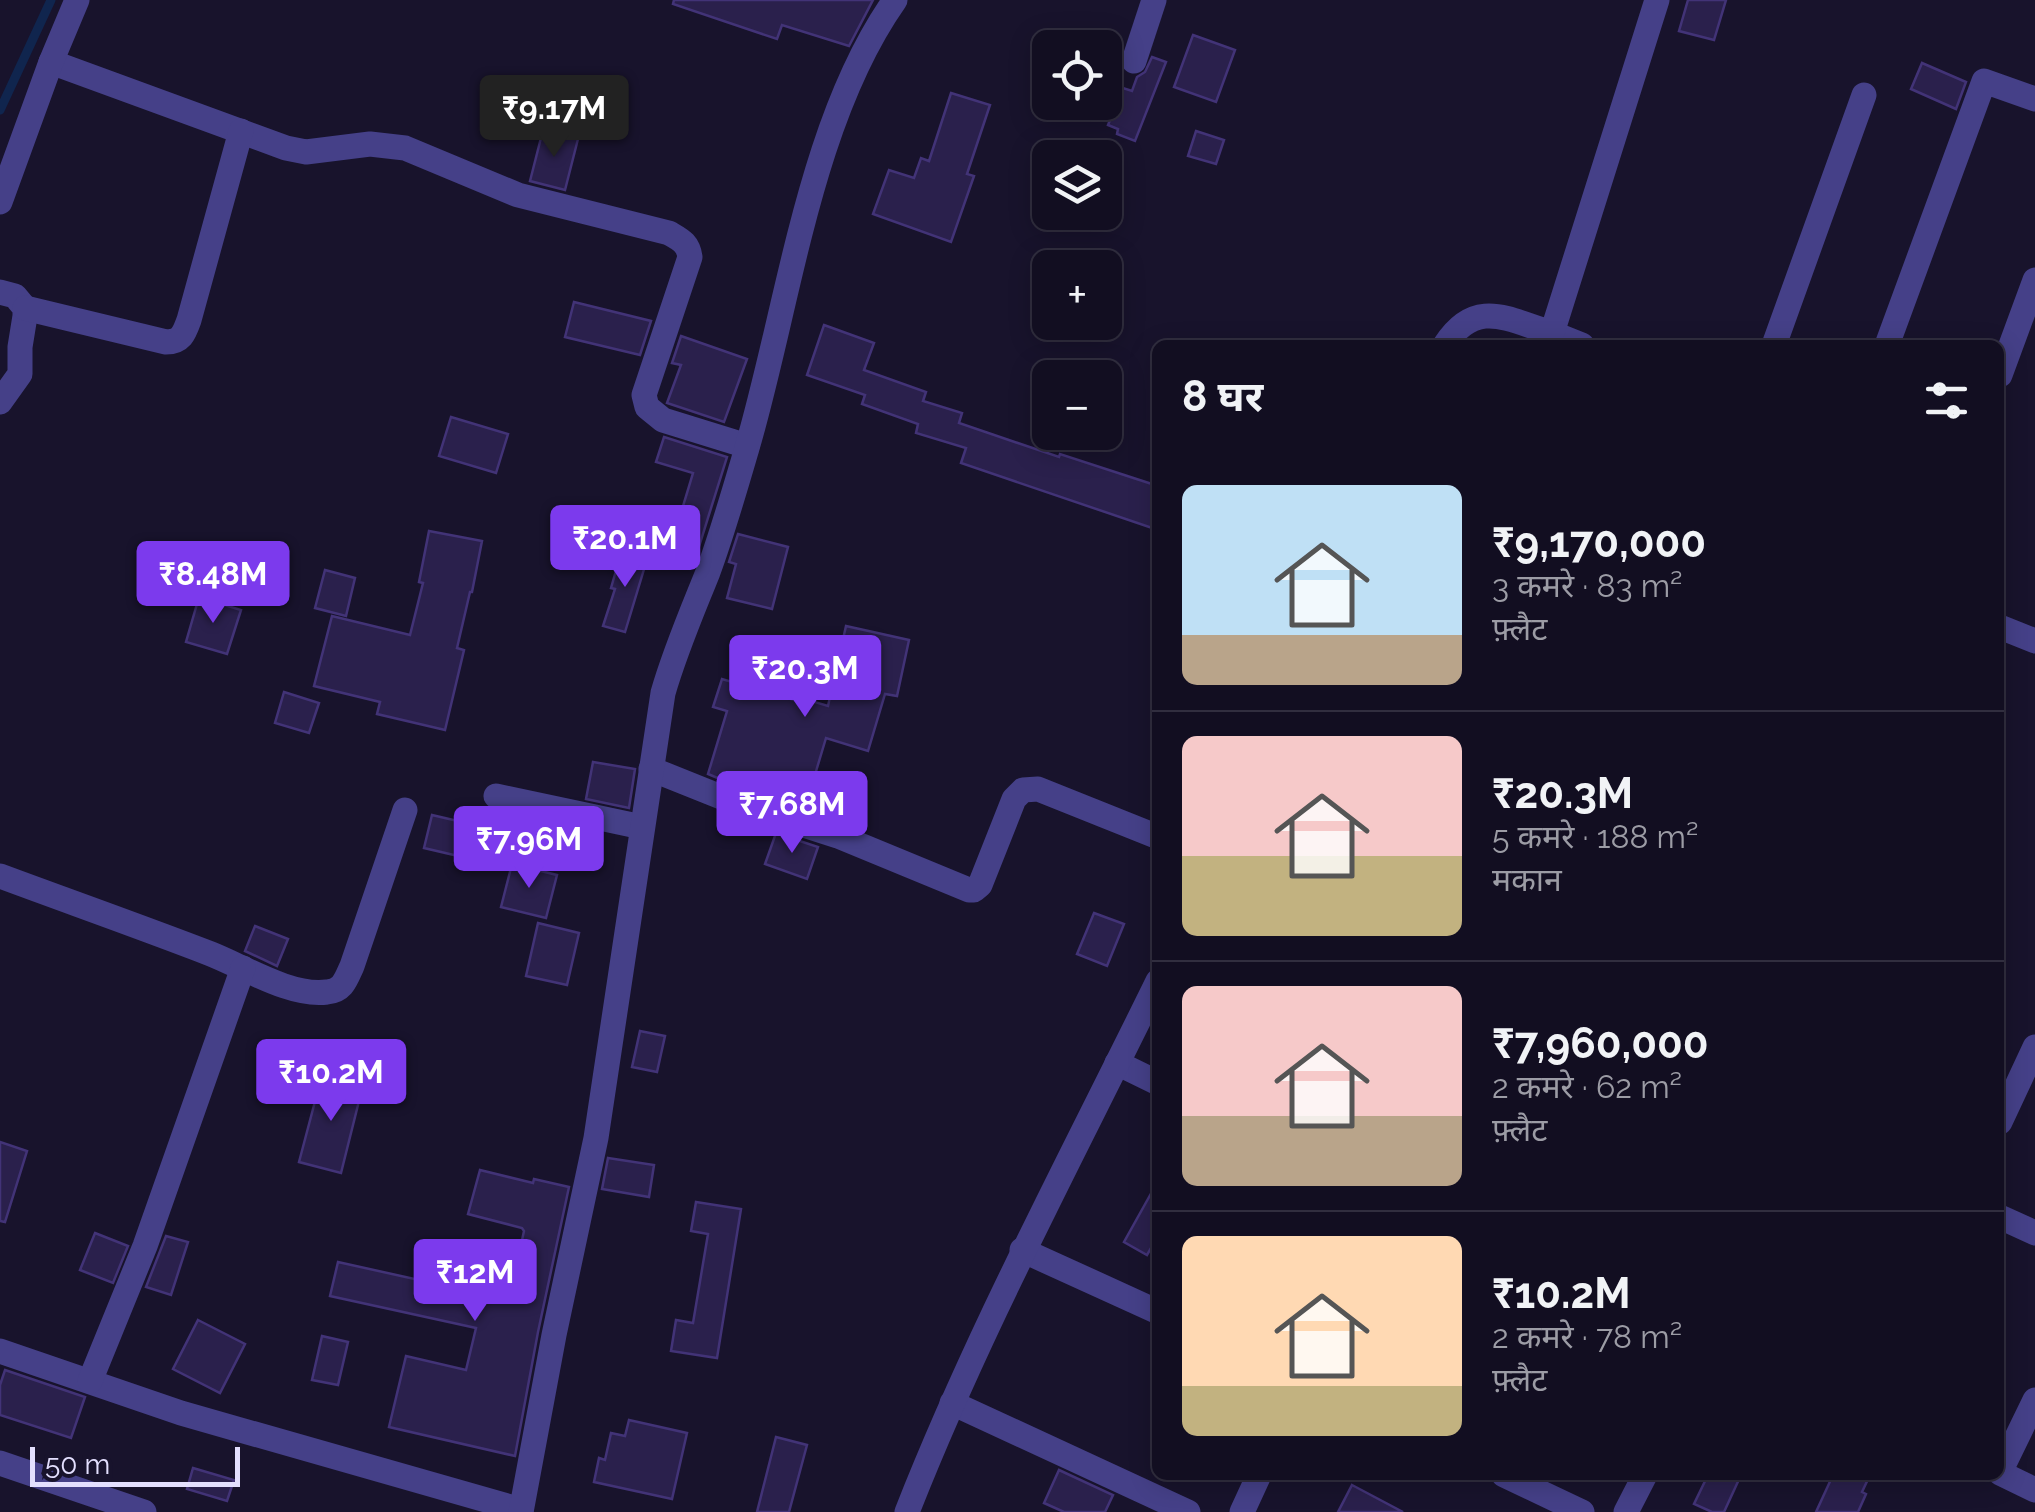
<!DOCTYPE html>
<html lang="hi">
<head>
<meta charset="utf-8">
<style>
  body { margin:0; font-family:Raleway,"Noto Sans Devanagari",sans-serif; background:#1b172a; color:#f1f3f6; height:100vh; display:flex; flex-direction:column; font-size:38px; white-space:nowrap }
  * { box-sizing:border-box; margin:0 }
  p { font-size:32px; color:#9c9ca5 }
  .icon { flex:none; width:55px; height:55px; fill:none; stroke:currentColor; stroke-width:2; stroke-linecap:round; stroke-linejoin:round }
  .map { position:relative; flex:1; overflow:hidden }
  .drawer { position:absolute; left:1152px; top:340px; width:852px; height:1140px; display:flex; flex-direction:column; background:#120e21; border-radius:15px; box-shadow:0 5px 25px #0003,0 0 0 2px #312e3f }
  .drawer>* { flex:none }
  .buttons { position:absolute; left:1032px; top:30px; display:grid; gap:20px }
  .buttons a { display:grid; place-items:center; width:90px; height:90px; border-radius:15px; background:#120e21; box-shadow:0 5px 25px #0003,0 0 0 2px #312e3f; font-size:50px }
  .scale { position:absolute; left:30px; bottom:25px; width:210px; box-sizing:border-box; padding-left:10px; border:5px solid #e3dffe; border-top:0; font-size:28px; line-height:35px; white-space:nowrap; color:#e3dffe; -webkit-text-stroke:8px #18132c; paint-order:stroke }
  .price { position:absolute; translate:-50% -85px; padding:0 22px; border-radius:10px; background:#7c3aed; color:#fff; font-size:32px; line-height:65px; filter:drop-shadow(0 2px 5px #0008) }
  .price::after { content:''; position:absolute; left:50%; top:60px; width:30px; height:22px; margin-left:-15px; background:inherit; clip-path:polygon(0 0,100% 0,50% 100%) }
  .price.selected { background:#222; color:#fff }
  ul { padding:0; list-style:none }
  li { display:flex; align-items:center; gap:30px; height:250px; padding:0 30px }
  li+li { border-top:2px solid #312e3f }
  li span { display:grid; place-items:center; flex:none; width:280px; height:200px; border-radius:15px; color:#555 }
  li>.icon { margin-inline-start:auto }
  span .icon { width:120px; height:120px; fill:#fffc; stroke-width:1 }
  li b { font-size:42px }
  h2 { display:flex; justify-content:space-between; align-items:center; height:120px; padding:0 30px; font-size:42px }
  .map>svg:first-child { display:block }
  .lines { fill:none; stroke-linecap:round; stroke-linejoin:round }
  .stream { stroke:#10254e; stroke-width:9 }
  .building { fill:#2a204c; stroke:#423377; stroke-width:2.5 }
  .minor { stroke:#454088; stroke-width:25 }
  .tertiary { stroke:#454088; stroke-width:25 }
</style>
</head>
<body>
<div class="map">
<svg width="2035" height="1512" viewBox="0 0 2035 1512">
  <rect width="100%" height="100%" fill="#18132c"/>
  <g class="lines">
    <polyline class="stream" points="0,110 51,0"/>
  </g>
  <g class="building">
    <polygon points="674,0 873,0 849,46 782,25 777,39 673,4"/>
    <polygon points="1688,0 1726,0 1714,40 1679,31"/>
    <polygon points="1193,35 1235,50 1216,102 1174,87"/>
    <polygon points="1152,57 1166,62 1135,141 1117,134 1118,129 1108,125 1123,88 1132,91 1137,77 1145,72"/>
    <polygon points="1922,63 1966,82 1956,109 1911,89"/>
    <polygon points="951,93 990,105 967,174 974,176 951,242 873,214 889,170 914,178 921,158 929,161"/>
    <polygon points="543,130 578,139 565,190 530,181"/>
    <polygon points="1196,131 1224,140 1216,164 1188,156"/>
    <polygon points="574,302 651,321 640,355 565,337"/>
    <polygon points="824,325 874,343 864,370 926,392 923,401 962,413 959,423 1059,457 1060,454 1158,486 1158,530 961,463 966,448 916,433 918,424 862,404 865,395 807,375"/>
    <polygon points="681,336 747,359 724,422 667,403 681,365 672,363"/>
    <polygon points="451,417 508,434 496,473 439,456"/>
    <polygon points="664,437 727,457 697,553 671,546 693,473 656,462"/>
    <polygon points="429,531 482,541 472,592 470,592 457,648 464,650 445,730 377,714 380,702 314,686 332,616 410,635 423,583 419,582"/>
    <polygon points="738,534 788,547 772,609 727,598 736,564 729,562"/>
    <polygon points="622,550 648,556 625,632 603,626 615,589 611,588"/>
    <polygon points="325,570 355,578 346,616 315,608"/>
    <polygon points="199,597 241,610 227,654 186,642"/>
    <polygon points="846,626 909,640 897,696 885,694 868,751 826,738 805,808 746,790 708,774 727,711 713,707 722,679 797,701 798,697 828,706"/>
    <polygon points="284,692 319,703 309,733 275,723"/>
    <polygon points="593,762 635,769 629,808 586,799"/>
    <polygon points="432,815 479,826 471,859 424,848"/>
    <polygon points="776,833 818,847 807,879 765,864"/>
    <polygon points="512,864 557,875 546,918 501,907"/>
    <polygon points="1094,913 1124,924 1107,966 1077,954"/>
    <polygon points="538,923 579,933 567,985 526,976"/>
    <polygon points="255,926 288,939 277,966 245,951"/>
    <polygon points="640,1031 665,1036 657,1072 632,1067"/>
    <polygon points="322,1075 363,1085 341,1173 299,1162"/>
    <polygon points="0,1142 27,1151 5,1222 0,1221"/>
    <polygon points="608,1158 654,1165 649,1197 602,1189"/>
    <polygon points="480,1170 533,1183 534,1179 569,1187 538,1332 515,1456 389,1427 406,1356 466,1370 476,1328 330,1296 338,1262 509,1300 524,1231 522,1228 468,1214"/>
    <polygon points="1158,1181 1158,1236 1147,1255 1124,1242"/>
    <polygon points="696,1202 741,1209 717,1358 671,1351 676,1320 693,1323 708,1234 691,1231"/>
    <polygon points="95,1233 128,1246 113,1283 80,1270"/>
    <polygon points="166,1236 188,1242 171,1295 146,1287"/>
    <polygon points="198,1320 245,1344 220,1393 173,1369"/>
    <polygon points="322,1336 348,1342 338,1385 312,1380"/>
    <polygon points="5,1370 85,1397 71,1438 0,1415 0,1385"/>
    <polygon points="629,1420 687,1433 672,1499 594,1482 599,1458 605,1460 611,1433 625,1436"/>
    <polygon points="776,1437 807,1445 789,1512 757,1512"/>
    <polygon points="193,1468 234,1480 227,1501 187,1489"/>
    <polygon points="1059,1470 1113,1495 1105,1512 1064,1512 1044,1503"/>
    <polygon points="1708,1475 1741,1475 1724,1512 1712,1512 1694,1504"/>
    <polygon points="1833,1475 1870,1475 1862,1492 1866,1494 1858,1512 1816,1512"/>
    <polygon points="1352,1485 1403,1512 1338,1512"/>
  </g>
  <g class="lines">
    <g class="minor">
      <polyline points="1134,61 1154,0"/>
      <path d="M51 62 286 148 306 152 370 144 405 148 518 195 669 233C681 240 688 243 690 257L644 395 647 407 663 420 747 446"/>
      <polyline points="0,202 51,62 77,0"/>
      <polyline points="0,292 15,296 25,308 25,316 20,347 20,374 0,402"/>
      <path d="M25 308 166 342C181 342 184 334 189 320L241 131"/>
      <polyline points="1552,333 1582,345"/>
      <path d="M1445 345C1476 297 1508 320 1552 333L1657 0"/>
      <polyline points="1774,345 1864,95"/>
      <polyline points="1887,345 1984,81 2035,99"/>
      <polyline points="2000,375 2035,280"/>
      <polyline points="2000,627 2035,641"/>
      <polyline points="651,769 741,805 838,836 969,890 974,890 980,885 1014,799 1023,790 1038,789 1158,837"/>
      <polyline points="496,796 642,827"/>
      <path d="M0 876C70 902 141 927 211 954 244 967 291 997 327 992 343 991 346 979 352 966L405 810"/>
      <polyline points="1117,1063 1158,1083"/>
      <polyline points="2000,1122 2035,1047"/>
      <polyline points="2000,1217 2035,1233"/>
      <polyline points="1022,1250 1158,1312"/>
      <polyline points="0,1351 181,1413 521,1510"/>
      <polyline points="90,1381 145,1246 243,968"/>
      <polyline points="952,1403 1188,1512"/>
      <polyline points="0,1463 144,1512"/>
      <polyline points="2000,1472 2035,1400"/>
      <polyline points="2000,1473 2035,1490"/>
      <polyline points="1504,1475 1582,1512"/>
      <path d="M907 1512C979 1329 1072 1157 1158 981"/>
      <polyline points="1242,1512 1259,1475"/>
      <polyline points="1626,1512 1645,1475"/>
    </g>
    <path class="tertiary" d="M521 1512 554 1335 596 1138 663 693C675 651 692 612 708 572 723 531 735 489 747 448 789 305 809 122 895 0"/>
  </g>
</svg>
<div class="buttons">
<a><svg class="icon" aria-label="locate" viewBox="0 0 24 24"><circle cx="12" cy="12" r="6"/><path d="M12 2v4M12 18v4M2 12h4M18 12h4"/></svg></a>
<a><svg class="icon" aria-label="layers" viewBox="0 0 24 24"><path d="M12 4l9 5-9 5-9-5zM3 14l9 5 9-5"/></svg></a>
<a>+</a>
<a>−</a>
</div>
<div class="scale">50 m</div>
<b class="price selected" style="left:554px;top:160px">₹9.17M</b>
<b class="price" style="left:625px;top:590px">₹20.1M</b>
<b class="price" style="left:213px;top:626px">₹8.48M</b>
<b class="price" style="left:805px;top:720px">₹20.3M</b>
<b class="price" style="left:792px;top:856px">₹7.68M</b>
<b class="price" style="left:529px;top:891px">₹7.96M</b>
<b class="price" style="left:331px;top:1124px">₹10.2M</b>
<b class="price" style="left:475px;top:1324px">₹12M</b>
<section class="drawer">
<h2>8 घर<svg class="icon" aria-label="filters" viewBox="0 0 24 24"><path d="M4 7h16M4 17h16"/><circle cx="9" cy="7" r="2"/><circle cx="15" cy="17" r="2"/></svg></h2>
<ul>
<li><span style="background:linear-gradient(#bfe0f5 75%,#b9a48a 0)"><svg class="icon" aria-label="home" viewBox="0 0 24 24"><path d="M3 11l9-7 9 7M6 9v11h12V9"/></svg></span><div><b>₹9,170,000</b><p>3 कमरे · 83 m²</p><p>फ़्लैट</p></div></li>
<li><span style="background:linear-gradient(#f6c9c9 60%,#c2b280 0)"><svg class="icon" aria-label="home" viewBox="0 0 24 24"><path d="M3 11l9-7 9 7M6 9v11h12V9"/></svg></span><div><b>₹20.3M</b><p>5 कमरे · 188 m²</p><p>मकान</p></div></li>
<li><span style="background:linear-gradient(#f6c9c9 65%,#b9a48a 0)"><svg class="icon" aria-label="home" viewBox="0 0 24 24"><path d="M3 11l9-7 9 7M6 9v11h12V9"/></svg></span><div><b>₹7,960,000</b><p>2 कमरे · 62 m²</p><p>फ़्लैट</p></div></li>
<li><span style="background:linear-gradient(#ffd9b3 75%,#c2b280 0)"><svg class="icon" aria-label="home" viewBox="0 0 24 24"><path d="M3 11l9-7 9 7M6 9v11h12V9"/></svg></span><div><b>₹10.2M</b><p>2 कमरे · 78 m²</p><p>फ़्लैट</p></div></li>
</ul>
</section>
</div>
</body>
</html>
